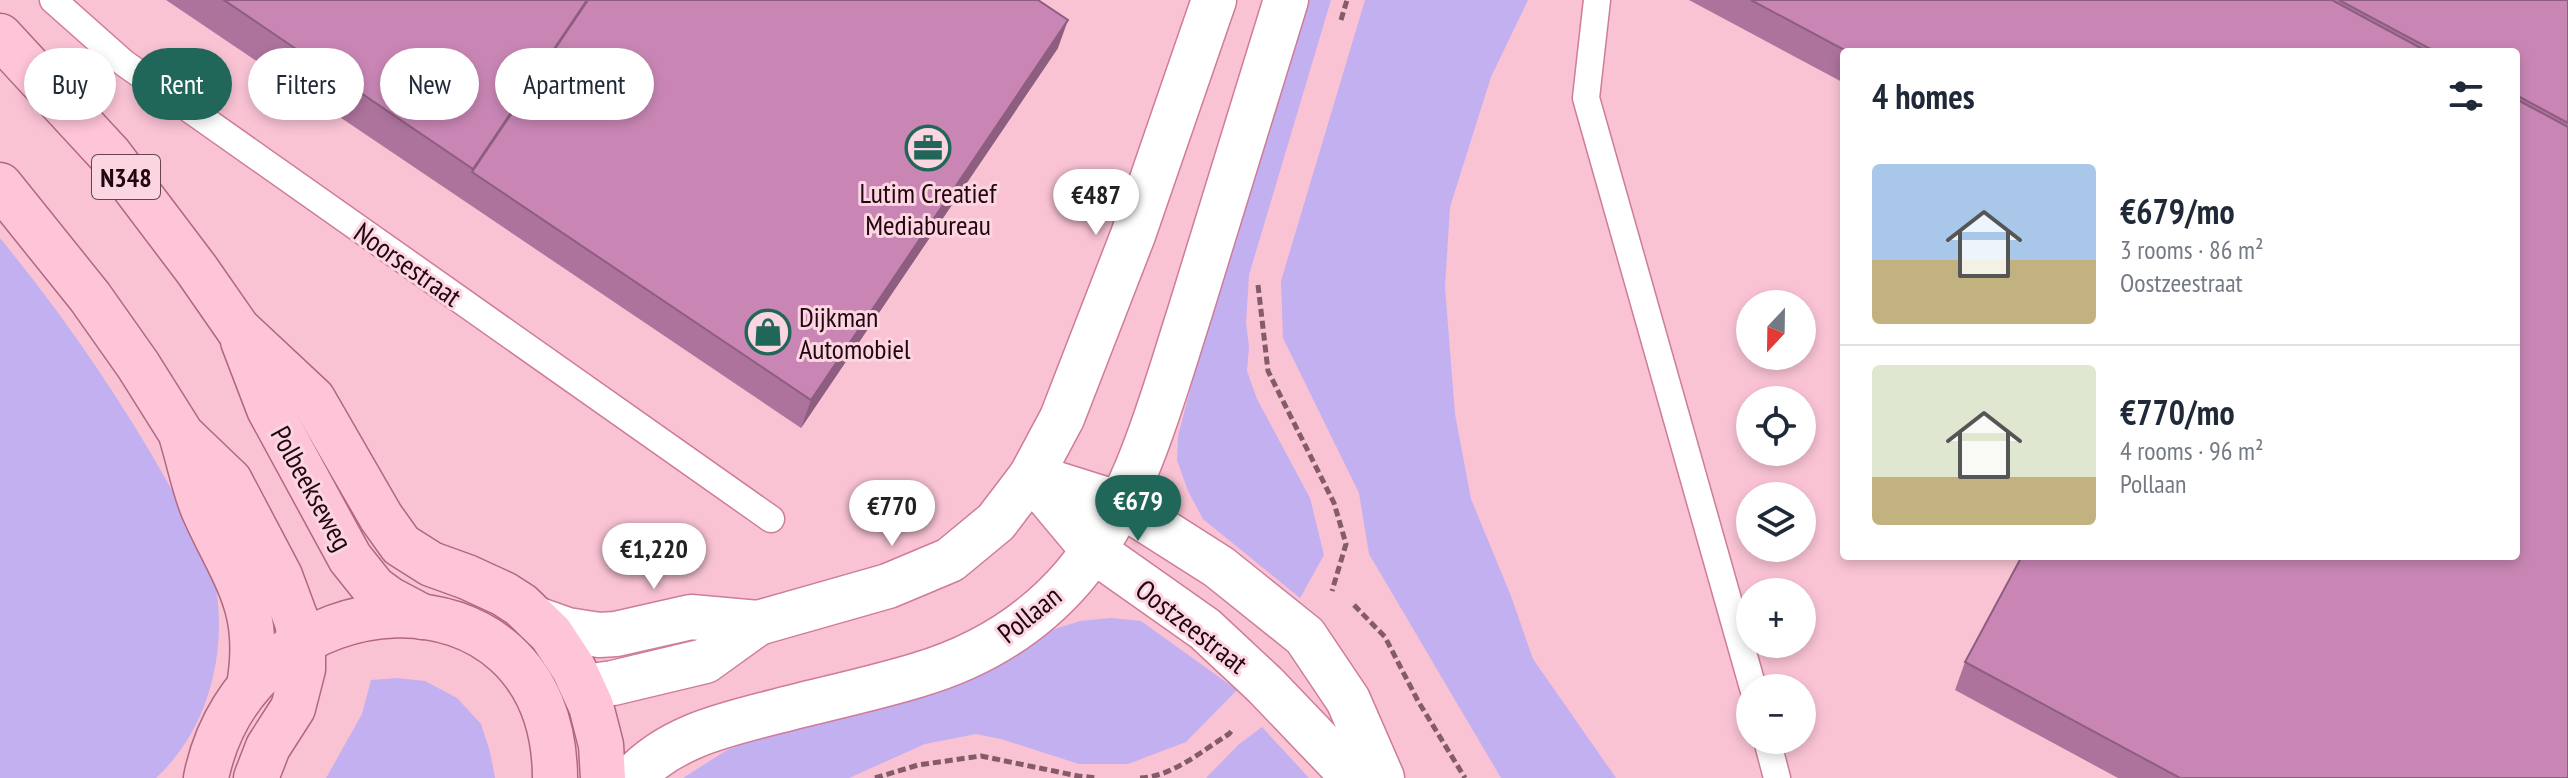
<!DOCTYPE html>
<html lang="en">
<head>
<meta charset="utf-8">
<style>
  body { margin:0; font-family:"PT Sans Narrow",sans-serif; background:#f2f2f3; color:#1f2937; height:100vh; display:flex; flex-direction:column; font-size:30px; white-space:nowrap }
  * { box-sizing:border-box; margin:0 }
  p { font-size:26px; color:#747a83 }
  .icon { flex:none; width:44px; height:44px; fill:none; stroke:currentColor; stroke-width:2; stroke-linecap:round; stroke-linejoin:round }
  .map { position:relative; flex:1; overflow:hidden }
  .panel { position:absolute; left:1840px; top:48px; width:680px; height:512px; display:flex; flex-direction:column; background:#fff; border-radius:8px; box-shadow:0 4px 12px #0003 }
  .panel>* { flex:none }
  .top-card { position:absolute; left:24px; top:48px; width:760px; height:72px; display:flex; gap:16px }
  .needle { width:52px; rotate:202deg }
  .fabs { position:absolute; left:1736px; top:290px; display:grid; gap:16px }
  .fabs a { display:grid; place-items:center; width:80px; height:80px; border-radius:50%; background:#fff; box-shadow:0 4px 12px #0003; font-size:40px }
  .price { position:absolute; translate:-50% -68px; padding:0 18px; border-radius:28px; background:#fff; color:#222; font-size:26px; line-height:52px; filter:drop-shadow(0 2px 4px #0008) }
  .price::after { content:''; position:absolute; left:50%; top:48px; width:24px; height:18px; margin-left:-12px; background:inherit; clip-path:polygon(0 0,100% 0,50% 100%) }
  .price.on { background:#216759; color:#fff }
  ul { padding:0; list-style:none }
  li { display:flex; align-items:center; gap:24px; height:200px; padding:0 32px }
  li+li { border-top:2px solid #e0e1e3 }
  li span { display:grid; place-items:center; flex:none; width:224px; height:160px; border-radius:8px; color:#555 }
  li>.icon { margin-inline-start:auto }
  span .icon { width:96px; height:96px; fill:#fffc; stroke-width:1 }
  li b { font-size:34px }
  h2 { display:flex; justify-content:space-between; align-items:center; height:96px; padding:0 32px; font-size:34px }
  .tag { padding:0 28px; border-radius:36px; background:#fff; box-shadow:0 4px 12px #0003; font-size:28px; line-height:72px }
  .tag.on { background:#216759; color:#fff }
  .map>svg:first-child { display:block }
  .green { fill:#c3b0f0 }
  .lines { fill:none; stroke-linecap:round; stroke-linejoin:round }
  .lane-casing { stroke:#ce7c99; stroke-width:29 }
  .street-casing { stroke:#ce7c99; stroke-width:47 }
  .secondary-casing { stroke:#ce7c99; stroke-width:47 }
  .primary-casing { stroke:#b16781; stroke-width:47 }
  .path { stroke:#845b69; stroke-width:5; stroke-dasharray:8 4; stroke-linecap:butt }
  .lane { stroke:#fff; stroke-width:26 }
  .street { stroke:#fff; stroke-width:44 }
  .secondary { stroke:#fff; stroke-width:44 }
  .primary { stroke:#fec4d8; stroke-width:44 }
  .wall { fill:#ad739c }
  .shaded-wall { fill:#8d5e7f }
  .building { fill:#c986b5; stroke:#8d5e7f; stroke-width:2 }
  .labels { text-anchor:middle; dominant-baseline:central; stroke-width:6; stroke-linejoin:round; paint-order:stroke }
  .shield { fill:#fbd6e1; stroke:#64444f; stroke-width:2 }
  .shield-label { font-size:26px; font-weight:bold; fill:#230511 }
  .poi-label { font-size:28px; fill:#230511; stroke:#fbd6e1 }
  .street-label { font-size:28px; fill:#230511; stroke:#fbd6e1 }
</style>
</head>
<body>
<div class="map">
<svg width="2568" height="778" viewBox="0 0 2568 778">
  <rect width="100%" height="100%" fill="#f9c3d4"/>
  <g class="green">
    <polygon points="1306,0 1331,0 1249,275 1246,323 1249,347 1247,371 1257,399 1310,498 1324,555 1300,598 1203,519 1188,491 1177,460 1178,436 1206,329"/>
    <polygon points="1365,0 1528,0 1491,77 1450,207 1445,287 1455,414 1471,499 1511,596 1533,659 1616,778 1501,778 1369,554 1359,493 1283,338 1281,281"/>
    <path d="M0 238C63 315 119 396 168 483 187 516 209 551 216 588 227 656 207 731 156 778H0Z"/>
    <polygon points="1111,618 1141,621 1237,690 1186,742 1128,764 1079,764 1001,739 976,734 925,744 849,778 683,778 727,750 755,739 1061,627 1080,621"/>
    <polygon points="397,678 425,681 457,698 481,724 490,752 495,778 326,778 362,714 371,680"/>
    <polygon points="1262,727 1309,778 1206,778 1238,745"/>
  </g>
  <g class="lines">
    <g class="lane-casing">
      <g id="lane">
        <polyline points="53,0 124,63 771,519"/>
        <polyline points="1597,0 1586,98 1753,688"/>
        <polyline points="1767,740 1777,778"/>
      </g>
    </g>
    <g class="street-casing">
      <g id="street">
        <polyline points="1031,476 1120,504 1219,567 1305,636 1348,700 1382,778"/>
        <polyline points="1031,476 1093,550 1205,629 1265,685 1354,778"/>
      </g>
    </g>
    <g class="secondary-casing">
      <g id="secondary">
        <polyline points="536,619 567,630 599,635 616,634 691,617 758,623"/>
        <polyline points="583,687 613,683 705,661 758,623 888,586 950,560 996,522 1031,476 1062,418 1133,235 1214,0"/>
        <path d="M632 778C671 736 724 725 778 711 824 699 872 689 918 675 979 657 1033 624 1074 576 1136 502 1161 402 1190 312 1223 208 1255 104 1286 0"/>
      </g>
    </g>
    <g class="primary-casing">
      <g id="primary">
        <polyline points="0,36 110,155 197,270 238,329 313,399 381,517 401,545 431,564 467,577 504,594 521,605 551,634 574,669 591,706 601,745 603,778"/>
        <polyline points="0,185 90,297 138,365 182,435 230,481 280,576 297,622 303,655 303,669 293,708 268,747 256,778"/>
        <polyline points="243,341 269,409 350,558 374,588 389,599 423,617"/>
        <path d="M182 438C189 461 194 487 203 509 233 577 263 606 249 686"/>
        <path d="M206 778C248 570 554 552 555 778"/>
      </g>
    </g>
    <g class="path">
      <polyline points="1341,20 1347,0"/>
      <polyline points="1258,285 1268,371 1334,503 1346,544 1332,591"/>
      <polyline points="1354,605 1385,637 1418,701 1465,778"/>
      <polyline points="875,778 918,765 981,756 1078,776 1098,778"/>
      <path d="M1140 778C1172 777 1203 750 1229 734L1233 729"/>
    </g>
    <use href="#lane" class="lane"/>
    <use href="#street" class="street"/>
    <use href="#secondary" class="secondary"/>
    <use href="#primary" class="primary"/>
  </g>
  <g class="wall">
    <polygon points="166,0 1038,0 1058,48 801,428"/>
    <polygon points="1689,0 2568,0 2568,778 2118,778 1955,690 1965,662 2516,556 2516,52 1844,52 1844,83"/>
  </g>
  <polygon class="shaded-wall" points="1068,20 1058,48 801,428 811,400"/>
  <g class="building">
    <polygon points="224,0 587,0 473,169"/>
    <polygon points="588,0 1038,0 1068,20 811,400 472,172"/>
    <polygon points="1751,0 2332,0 2428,52 1848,52"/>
    <polygon points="2339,0 2568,0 2568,123 2516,95 2516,52 2436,52"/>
    <polygon points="2516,99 2568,127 2568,778 2180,778 1965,662 2022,556 2516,556"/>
  </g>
  <defs>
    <g id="office-ring" transform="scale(2.3)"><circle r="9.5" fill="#fbd6e1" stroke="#216759" stroke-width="1.5"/><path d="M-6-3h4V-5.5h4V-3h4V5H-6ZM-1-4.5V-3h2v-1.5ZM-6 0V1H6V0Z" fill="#216759"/></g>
    <g id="shop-ring" transform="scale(2.3)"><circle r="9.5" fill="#fbd6e1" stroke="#216759" stroke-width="1.5"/><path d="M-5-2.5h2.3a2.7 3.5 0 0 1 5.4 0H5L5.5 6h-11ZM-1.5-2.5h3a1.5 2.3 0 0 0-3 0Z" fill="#216759"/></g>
  </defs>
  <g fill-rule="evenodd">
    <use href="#office-ring" x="928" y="148"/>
    <use href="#shop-ring" x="768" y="332"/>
  </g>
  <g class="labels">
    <rect class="shield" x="92" y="155" width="68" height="44" rx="6"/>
    <g class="shield-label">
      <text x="126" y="177">N348</text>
    </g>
    <g class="poi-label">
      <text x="928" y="192">Lutim Creatief<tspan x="928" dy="32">Mediabureau</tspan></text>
      <text x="799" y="316" text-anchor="start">Dijkman<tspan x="799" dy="32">Automobiel</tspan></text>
    </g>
    <g class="street-label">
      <text transform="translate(408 264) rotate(35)">Noorsestraat</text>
      <text transform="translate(312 488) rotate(61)">Polbeekseweg</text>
      <text transform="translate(1029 614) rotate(-39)">Pollaan</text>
      <text transform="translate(1192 626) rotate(38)">Oostzeestraat</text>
    </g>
  </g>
</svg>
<div class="fabs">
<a><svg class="needle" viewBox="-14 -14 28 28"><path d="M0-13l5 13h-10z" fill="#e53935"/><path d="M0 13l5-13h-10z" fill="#747a83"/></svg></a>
<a><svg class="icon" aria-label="locate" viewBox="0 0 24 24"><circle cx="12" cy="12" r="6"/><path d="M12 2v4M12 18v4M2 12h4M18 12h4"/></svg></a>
<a><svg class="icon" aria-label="layers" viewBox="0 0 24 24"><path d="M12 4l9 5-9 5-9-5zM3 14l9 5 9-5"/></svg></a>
<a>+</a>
<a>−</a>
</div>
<b class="price" style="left:1096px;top:237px">€487</b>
<b class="price on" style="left:1138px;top:543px">€679</b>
<b class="price" style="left:892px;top:548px">€770</b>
<b class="price" style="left:654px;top:591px">€1,220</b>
<div class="top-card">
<a class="tag">Buy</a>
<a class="tag on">Rent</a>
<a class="tag">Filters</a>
<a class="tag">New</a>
<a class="tag">Apartment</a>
</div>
<section class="panel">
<h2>4 homes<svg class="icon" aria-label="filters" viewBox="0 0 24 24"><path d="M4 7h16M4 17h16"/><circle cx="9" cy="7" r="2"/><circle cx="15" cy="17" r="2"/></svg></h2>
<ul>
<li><span style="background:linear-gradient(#a9c7e8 60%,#c2b280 0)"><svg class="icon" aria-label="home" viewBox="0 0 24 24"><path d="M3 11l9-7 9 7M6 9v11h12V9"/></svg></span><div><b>€679/mo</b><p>3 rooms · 86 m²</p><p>Oostzeestraat</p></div></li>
<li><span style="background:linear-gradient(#dfe7d0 70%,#c2b280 0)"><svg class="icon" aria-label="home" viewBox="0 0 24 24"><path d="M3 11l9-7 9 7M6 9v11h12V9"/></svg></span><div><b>€770/mo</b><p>4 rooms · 96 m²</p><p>Pollaan</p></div></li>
</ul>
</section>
</div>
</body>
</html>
